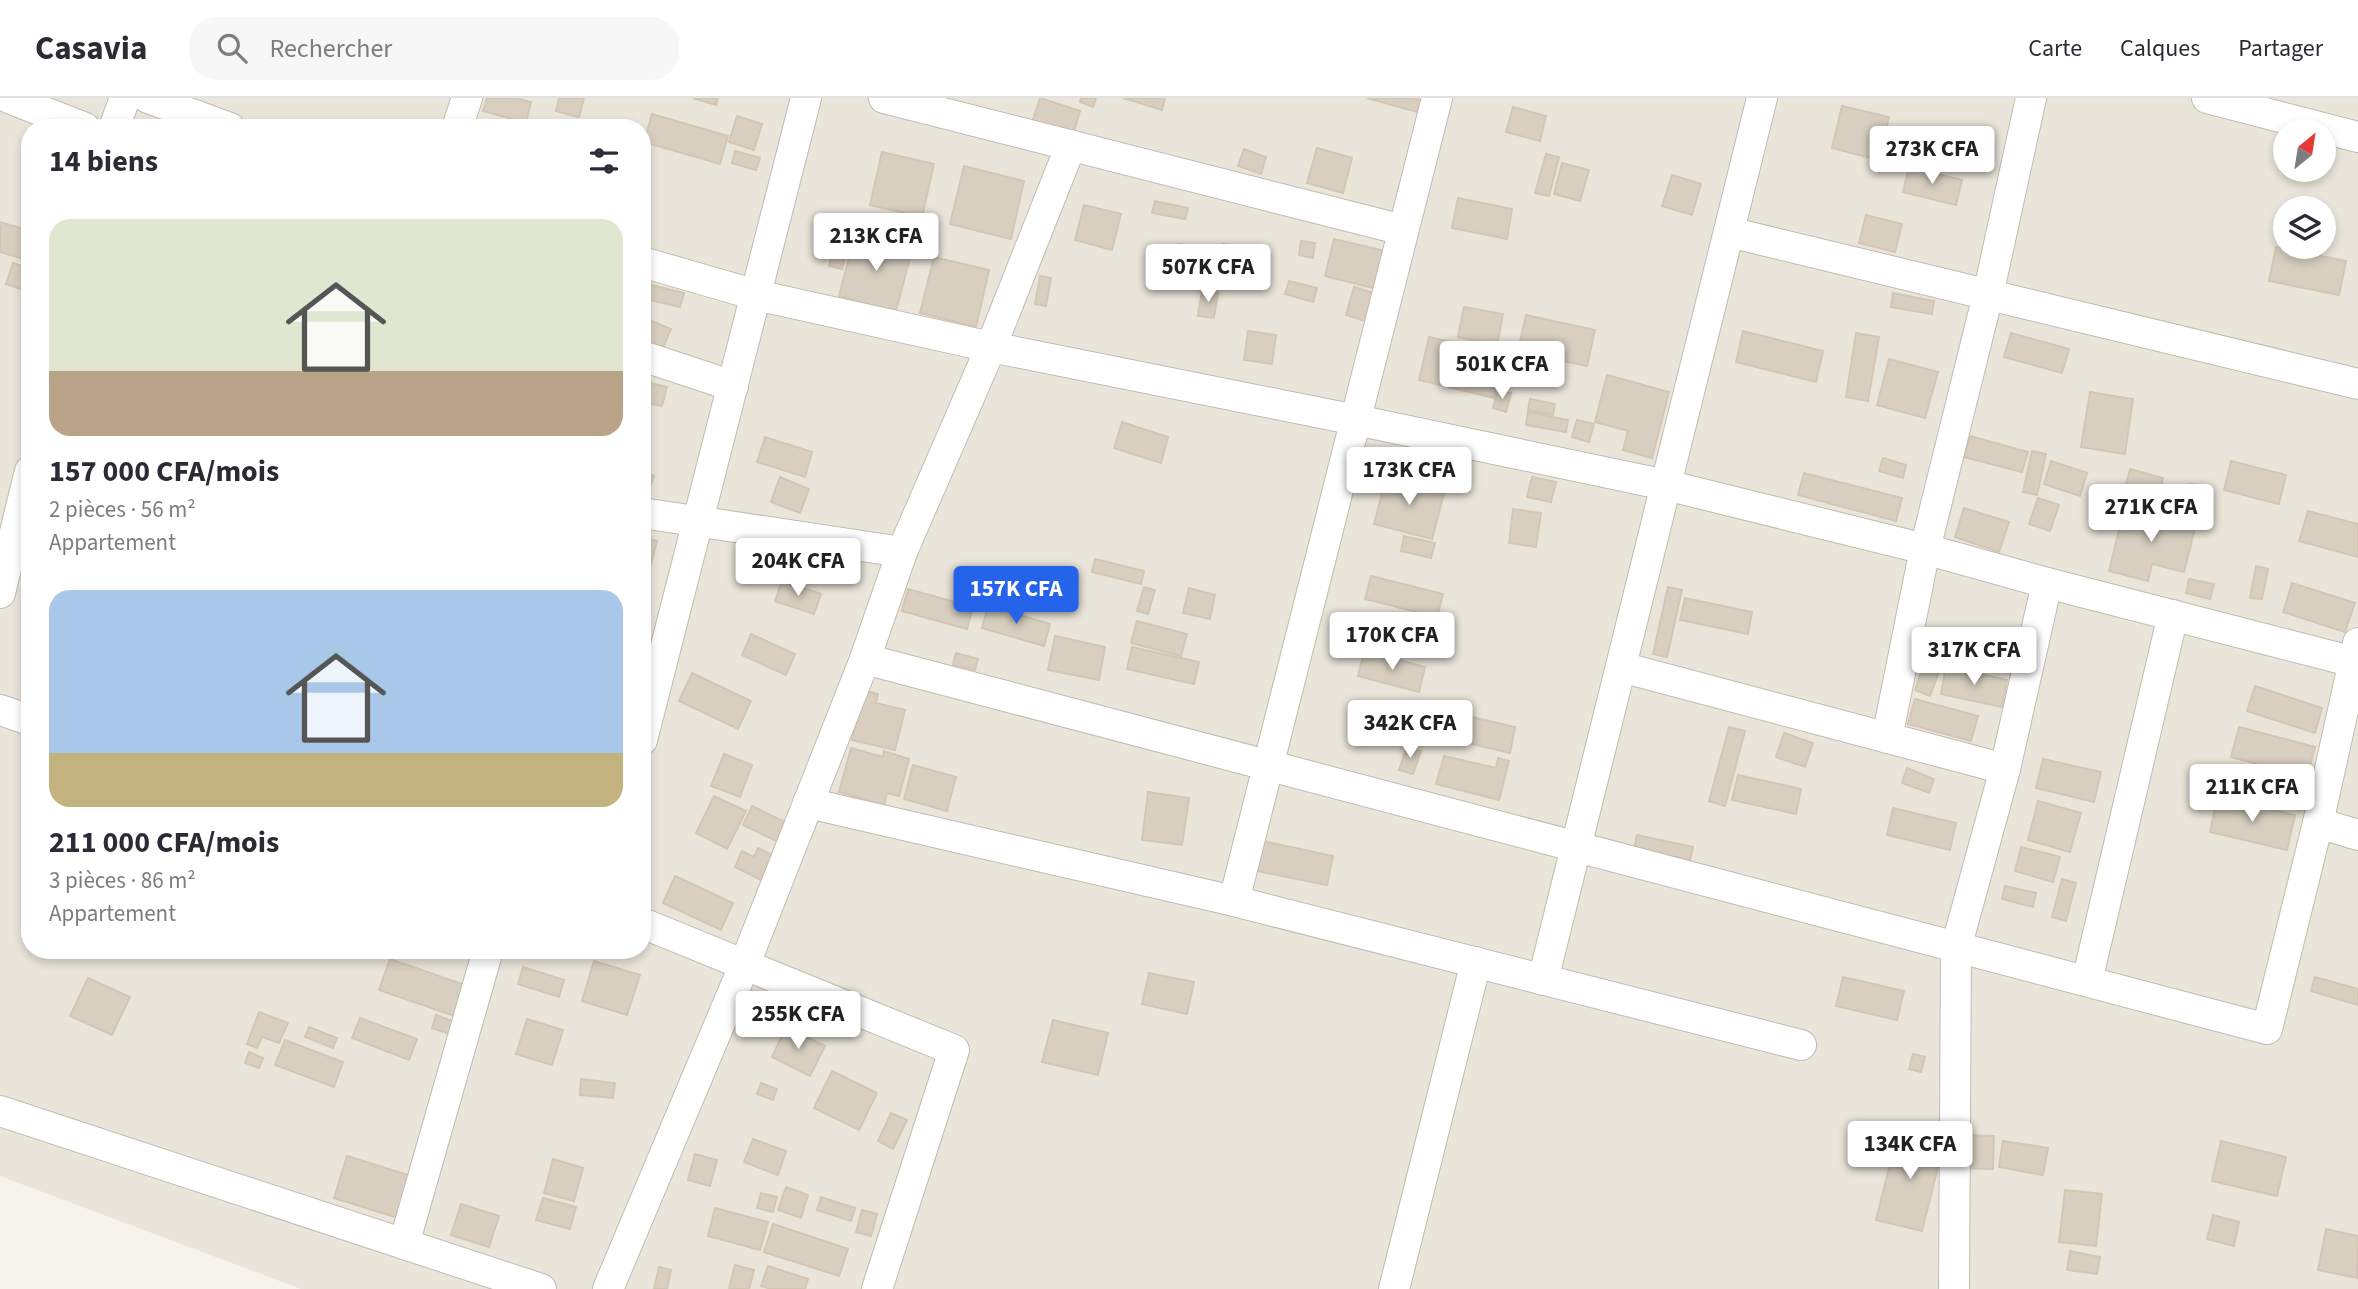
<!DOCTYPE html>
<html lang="fr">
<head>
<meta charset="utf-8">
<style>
  body { margin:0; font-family:"Source Sans 3",sans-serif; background:#f7f7f7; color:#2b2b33; height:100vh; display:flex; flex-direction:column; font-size:26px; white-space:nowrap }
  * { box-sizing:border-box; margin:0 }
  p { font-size:23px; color:#7c7c81 }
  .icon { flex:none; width:38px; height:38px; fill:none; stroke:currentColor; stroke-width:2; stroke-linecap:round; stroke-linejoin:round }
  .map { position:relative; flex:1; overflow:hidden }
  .side { position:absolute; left:21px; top:21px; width:630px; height:840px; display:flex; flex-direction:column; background:#fff; border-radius:28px; box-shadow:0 4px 10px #0003 }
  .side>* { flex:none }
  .needle { width:46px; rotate:30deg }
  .controls { position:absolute; left:2273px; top:21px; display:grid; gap:14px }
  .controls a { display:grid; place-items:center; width:63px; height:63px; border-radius:50%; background:#fff; box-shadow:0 4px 10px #0003; font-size:35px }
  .price { position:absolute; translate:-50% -60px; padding:0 16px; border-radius:7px; background:#fff; color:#222; font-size:23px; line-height:46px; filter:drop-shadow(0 2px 4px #0008) }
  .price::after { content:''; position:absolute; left:50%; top:42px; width:21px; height:16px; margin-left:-10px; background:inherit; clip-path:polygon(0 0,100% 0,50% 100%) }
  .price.active { background:#2563eb; color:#fff }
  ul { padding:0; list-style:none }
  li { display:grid; align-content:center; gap:14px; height:371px; padding:0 28px }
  li span { display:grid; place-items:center; height:217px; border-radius:21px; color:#555 }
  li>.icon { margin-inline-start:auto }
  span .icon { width:126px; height:126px; fill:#fffc; stroke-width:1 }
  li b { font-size:30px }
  h2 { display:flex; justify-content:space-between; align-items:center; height:84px; padding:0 28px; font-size:30px }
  header { display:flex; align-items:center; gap:42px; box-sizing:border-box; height:98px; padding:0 35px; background:#fff; border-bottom:2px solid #e1e1e2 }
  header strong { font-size:33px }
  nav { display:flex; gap:38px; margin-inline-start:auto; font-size:24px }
  .search { width:490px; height:63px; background:#f7f7f7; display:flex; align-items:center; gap:18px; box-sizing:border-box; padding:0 24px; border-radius:28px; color:#7c7c81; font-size:26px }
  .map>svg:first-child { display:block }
  .residential { fill:#eae5da; fill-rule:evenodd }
  .building { fill:#d8cfc1; stroke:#d3c7b4; stroke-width:2 }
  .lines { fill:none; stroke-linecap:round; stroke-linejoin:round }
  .minor-casing { stroke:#c2bbae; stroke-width:32 }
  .minor { stroke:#fff; stroke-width:30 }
</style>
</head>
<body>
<header>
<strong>Casavia</strong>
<div class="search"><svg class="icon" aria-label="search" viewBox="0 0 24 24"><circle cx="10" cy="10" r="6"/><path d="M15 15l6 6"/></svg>Rechercher</div>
<nav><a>Carte</a><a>Calques</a><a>Partager</a></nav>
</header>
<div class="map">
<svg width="2358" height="1191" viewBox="0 0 2358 1191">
  <rect width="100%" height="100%" fill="#f6f3ec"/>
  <path class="residential" d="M0 0H2358V1191H301L0 1078ZM30 30H642V852H30ZM2286 33H2324V72H2286ZM2286 110H2324V149H2286Z"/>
  <g class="building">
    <polygon points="487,0 515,0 531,4 526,25 483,13"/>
    <polygon points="559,0 584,0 579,19 556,13"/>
    <polygon points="693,0 718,0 716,7"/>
    <polygon points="1040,0 1080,13 1073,37 1032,25"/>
    <polygon points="1081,0 1096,0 1093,9 1080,4"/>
    <polygon points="1123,0 1165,0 1162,12"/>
    <polygon points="1367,0 1412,0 1420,2 1417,14"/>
    <polygon points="1842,8 1889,19 1879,62 1832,50"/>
    <polygon points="1513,9 1546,18 1540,43 1506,34"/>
    <polygon points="652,16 728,38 720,66 644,44"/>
    <polygon points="737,18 762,26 754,52 729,44"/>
    <polygon points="1317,50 1352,60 1343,95 1307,85"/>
    <polygon points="1244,51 1266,59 1261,76 1238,68"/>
    <polygon points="735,53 760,60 756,72 732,65"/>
    <polygon points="882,54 934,66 922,119 870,107"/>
    <polygon points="1546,56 1559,59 1549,98 1535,95"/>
    <polygon points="1562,65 1589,72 1580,103 1554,96"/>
    <polygon points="964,68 1024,83 1011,141 950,126"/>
    <polygon points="1909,69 1962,82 1956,107 1903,94"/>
    <polygon points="1672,77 1701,86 1692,117 1662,108"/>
    <polygon points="1458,100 1512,111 1507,141 1452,130"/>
    <polygon points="1155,103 1188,110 1185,121 1152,115"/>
    <polygon points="1084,107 1121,116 1112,152 1075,142"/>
    <polygon points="1866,117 1902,126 1895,154 1859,145"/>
    <polygon points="0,124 30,133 30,163 0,154"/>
    <polygon points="855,137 912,152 896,213 839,198"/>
    <polygon points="1334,141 1385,153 1377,191 1325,178"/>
    <polygon points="1301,143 1315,145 1313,160 1299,157"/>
    <polygon points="1179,146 1206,152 1201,173 1174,167"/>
    <polygon points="1223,146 1270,158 1264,184 1216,172"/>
    <polygon points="834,148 847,151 842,171 829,168"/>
    <polygon points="2276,149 2346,163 2339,197 2269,183"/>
    <polygon points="934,159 989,172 976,229 920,215"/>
    <polygon points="13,165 30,170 30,194 6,186"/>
    <polygon points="1040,178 1051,180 1046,208 1035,206"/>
    <polygon points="1289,183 1317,190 1313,204 1285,196"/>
    <polygon points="643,185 684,195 680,209 642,200"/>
    <polygon points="1354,189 1377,196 1368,224 1346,217"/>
    <polygon points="1202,192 1218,195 1214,220 1198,218"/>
    <polygon points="1893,195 1934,203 1932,216 1891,209"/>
    <polygon points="1464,209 1503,216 1497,247 1458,239"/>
    <polygon points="1526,217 1595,232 1587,268 1518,253"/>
    <polygon points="642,219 671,231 661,255 642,247"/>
    <polygon points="1248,233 1276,237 1272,266 1244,262"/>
    <polygon points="1743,233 1823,253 1816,284 1736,264"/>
    <polygon points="1856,235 1879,239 1868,303 1846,299"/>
    <polygon points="2011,235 2069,251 2062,275 2004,259"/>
    <polygon points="1429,239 1504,256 1494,300 1419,282"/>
    <polygon points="1889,261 1938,274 1925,320 1877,307"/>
    <polygon points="1607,277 1669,294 1652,360 1623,352 1628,333 1595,324"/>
    <polygon points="642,283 667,289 662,308 642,304"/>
    <polygon points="1498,292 1511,295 1506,314 1493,310"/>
    <polygon points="2090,294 2133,301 2125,356 2081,349"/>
    <polygon points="1530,301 1555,306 1553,317 1528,312"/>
    <polygon points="1528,314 1568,322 1566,334 1526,327"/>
    <polygon points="1577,322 1594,326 1589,344 1572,339"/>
    <polygon points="1122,324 1168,339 1161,365 1114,350"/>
    <polygon points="1970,338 2028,354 2022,374 1964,359"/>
    <polygon points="765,339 812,354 805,379 757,364"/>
    <polygon points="2032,353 2046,356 2037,397 2023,394"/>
    <polygon points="1883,360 1906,367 1903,380 1879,373"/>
    <polygon points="2051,363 2087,375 2080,398 2044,386"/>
    <polygon points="2231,363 2286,377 2279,406 2224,392"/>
    <polygon points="2130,371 2163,380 2159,395 2126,386"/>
    <polygon points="642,374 654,378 644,408 642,407"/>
    <polygon points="1804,375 1902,400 1896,423 1798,397"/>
    <polygon points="1387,377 1445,392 1432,441 1374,426"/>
    <polygon points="780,379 809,391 800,415 771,404"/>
    <polygon points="1532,379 1556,384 1551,404 1527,399"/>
    <polygon points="2190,386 2207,389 2202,408 2185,404"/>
    <polygon points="2038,400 2059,407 2050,433 2029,426"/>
    <polygon points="2125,408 2196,426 2184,474 2152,466 2148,483 2109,473"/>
    <polygon points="1964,410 2009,424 1999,454 1955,439"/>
    <polygon points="1513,411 1541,415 1536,449 1509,445"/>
    <polygon points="2308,413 2358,426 2358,459 2299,443"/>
    <polygon points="1404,438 1435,445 1431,460 1401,453"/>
    <polygon points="642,439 657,443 650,470 642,468"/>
    <polygon points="1095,461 1144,473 1141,486 1092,474"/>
    <polygon points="2256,468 2268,471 2262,501 2250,500"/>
    <polygon points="1371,478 1443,496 1437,519 1365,501"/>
    <polygon points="2189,481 2214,486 2210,501 2186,495"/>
    <polygon points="782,483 821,496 814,516 775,503"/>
    <polygon points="2292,485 2355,505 2345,534 2283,514"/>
    <polygon points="1144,489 1155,492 1148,516 1137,513"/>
    <polygon points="1668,489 1682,492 1667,559 1653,556"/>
    <polygon points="1189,490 1215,497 1210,521 1183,515"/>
    <polygon points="908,491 973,509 967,531 902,513"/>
    <polygon points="1685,500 1752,514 1748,536 1680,522"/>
    <polygon points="988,508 1050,526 1044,548 982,530"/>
    <polygon points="1137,523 1187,536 1181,558 1131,545"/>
    <polygon points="751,536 795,556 786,577 742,557"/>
    <polygon points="1055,538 1105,549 1099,582 1048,572"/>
    <polygon points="1132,549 1199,564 1194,586 1127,571"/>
    <polygon points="1364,553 1425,569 1419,594 1358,578"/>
    <polygon points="956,555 978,561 975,572 953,567"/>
    <polygon points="1923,568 1939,574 1930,598 1915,592"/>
    <polygon points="1946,568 2007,582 2002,609 1941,596"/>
    <polygon points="692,575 751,603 738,631 679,603"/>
    <polygon points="2255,588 2322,610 2315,635 2247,613"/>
    <polygon points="863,592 878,596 876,605 905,612 895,652 852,642"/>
    <polygon points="1915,601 1978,618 1971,643 1908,626"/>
    <polygon points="1417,606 1515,629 1510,655 1412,632"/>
    <polygon points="1729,629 1745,633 1725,708 1709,703"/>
    <polygon points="2239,629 2315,649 2307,679 2231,659"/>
    <polygon points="1784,635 1813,645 1805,669 1776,659"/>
    <polygon points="1407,648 1421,653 1413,676 1399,672"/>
    <polygon points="851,650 883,659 884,653 909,661 899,698 887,695 884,707 839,694"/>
    <polygon points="724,656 752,667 740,699 711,688"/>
    <polygon points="1444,658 1496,670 1498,660 1509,663 1499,702 1436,686"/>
    <polygon points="2043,661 2101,674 2094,704 2036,690"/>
    <polygon points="913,667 956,679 947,713 904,701"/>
    <polygon points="1907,670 1934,681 1929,695 1902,685"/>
    <polygon points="1738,677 1801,691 1796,716 1732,702"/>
    <polygon points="1148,694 1189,700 1182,747 1142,742"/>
    <polygon points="714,698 746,713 727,751 696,735"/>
    <polygon points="2217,700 2295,717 2287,752 2210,734"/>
    <polygon points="2038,703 2081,715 2070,754 2028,742"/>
    <polygon points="752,708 787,725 778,744 743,727"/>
    <polygon points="1893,710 1956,725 1950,752 1887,737"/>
    <polygon points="1637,737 1693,749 1690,762 1634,751"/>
    <polygon points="1258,742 1333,758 1327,787 1252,772"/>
    <polygon points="2021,749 2060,759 2053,784 2015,773"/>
    <polygon points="758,750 773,757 761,782 735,769 742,753 754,759"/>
    <polygon points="675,778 733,805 721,832 663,805"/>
    <polygon points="2062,781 2076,785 2066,823 2052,819"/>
    <polygon points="2005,788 2036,795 2033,809 2002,801"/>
    <polygon points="390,861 471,889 460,920 379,892"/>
    <polygon points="594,863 640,877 627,917 582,903"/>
    <polygon points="523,869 564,882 559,899 518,886"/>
    <polygon points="1149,875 1194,884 1187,916 1142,906"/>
    <polygon points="1843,879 1904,893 1897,922 1836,908"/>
    <polygon points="2315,879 2358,891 2358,907 2311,893"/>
    <polygon points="88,880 130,899 112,937 70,918"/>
    <polygon points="759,906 771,912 763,928 751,922"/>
    <polygon points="259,914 288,925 279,945 262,939 257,950 247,946"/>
    <polygon points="436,917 457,925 453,937 432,930"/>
    <polygon points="360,920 417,941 409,962 352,940"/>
    <polygon points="527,921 563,932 552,967 516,956"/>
    <polygon points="1053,922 1108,935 1098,977 1042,964"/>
    <polygon points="309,929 337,940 333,950 305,939"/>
    <polygon points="786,929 825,948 810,978 772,959"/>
    <polygon points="285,942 343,964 334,989 275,967"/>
    <polygon points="249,954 263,960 259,970 245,965"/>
    <polygon points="1913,956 1925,959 1921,974 1909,971"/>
    <polygon points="832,973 877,995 859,1032 814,1010"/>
    <polygon points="581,981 615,985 613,1000 580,997"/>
    <polygon points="761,985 777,991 773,1002 757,996"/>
    <polygon points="891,1015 907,1022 893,1051 878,1043"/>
    <polygon points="1898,1034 1944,1045 1922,1133 1876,1122"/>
    <polygon points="1961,1037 1994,1038 1993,1071 1961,1070"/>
    <polygon points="753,1041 786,1053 778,1077 744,1064"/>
    <polygon points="2003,1043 2048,1050 2043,1077 1999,1069"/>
    <polygon points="2221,1043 2286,1059 2277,1098 2212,1083"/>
    <polygon points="695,1056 717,1062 710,1088 688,1082"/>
    <polygon points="347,1058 411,1078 398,1120 334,1100"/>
    <polygon points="553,1061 583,1070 574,1103 544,1095"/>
    <polygon points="786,1089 808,1097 801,1120 778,1112"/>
    <polygon points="2065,1092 2102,1096 2096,1148 2059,1144"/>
    <polygon points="761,1095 777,1099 773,1114 757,1110"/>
    <polygon points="821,1099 855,1110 851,1123 817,1112"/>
    <polygon points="543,1100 576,1109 570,1131 536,1122"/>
    <polygon points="461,1106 499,1118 489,1149 451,1137"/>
    <polygon points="715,1110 768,1124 760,1152 708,1138"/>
    <polygon points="862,1112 877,1116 871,1138 856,1134"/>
    <polygon points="2213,1117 2239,1124 2234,1148 2207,1141"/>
    <polygon points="773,1126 848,1151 839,1178 764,1154"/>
    <polygon points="2326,1131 2358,1138 2357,1180 2318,1172"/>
    <polygon points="2070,1153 2100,1159 2097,1176 2067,1172"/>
    <polygon points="735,1167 754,1172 749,1191 729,1191"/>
    <polygon points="768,1168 808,1181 805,1191 771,1191 761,1188"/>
    <polygon points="659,1169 671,1172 667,1191 654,1191"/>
  </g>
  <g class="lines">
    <g class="minor-casing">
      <g id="minor">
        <polyline points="9,0 85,30"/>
        <polyline points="148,0 230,30"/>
        <polyline points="884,0 1403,132"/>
        <polyline points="2207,0 2358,39"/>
        <polyline points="114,30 125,0"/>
        <polyline points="457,30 467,0"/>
        <polyline points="1729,134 2358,286"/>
        <polyline points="642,164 756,197 991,249 1356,322 1666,387 1925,451 2047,485 2358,565"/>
        <polyline points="642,258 733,288"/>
        <polyline points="642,415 902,454"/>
        <polyline points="0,495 30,373"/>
        <polyline points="865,561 2267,931 2318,725 2358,545"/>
        <polyline points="1621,569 2005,671"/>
        <polyline points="0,612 30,622"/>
        <polyline points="1887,640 1925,451 1988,197 2031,0"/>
        <polyline points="642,642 806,0"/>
        <polyline points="808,705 1234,803 1801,947"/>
        <polyline points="2318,725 2358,737"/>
        <polyline points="1234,803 1437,0"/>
        <polyline points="642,825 954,952 877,1191"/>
        <polyline points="1543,882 1762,0"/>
        <polyline points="2087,883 2173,517"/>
        <polyline points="0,1013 541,1191"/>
        <polyline points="404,1146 488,852"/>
        <polyline points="608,1191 744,868 865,561 902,454 991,249 1071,47"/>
        <polyline points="1394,1191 1476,864"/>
        <polyline points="1954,1191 1956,850 2005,671 2047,485"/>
      </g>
    </g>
    <use href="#minor" class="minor"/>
  </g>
</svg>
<div class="controls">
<a><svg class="needle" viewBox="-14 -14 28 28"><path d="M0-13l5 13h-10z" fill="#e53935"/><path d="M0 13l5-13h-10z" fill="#7c7c81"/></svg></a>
<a><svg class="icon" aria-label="layers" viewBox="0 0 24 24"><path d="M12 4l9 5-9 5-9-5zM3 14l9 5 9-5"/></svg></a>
</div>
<b class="price" style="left:1932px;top:88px">273K CFA</b>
<b class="price" style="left:876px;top:175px">213K CFA</b>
<b class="price" style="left:1208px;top:206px">507K CFA</b>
<b class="price" style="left:1502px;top:303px">501K CFA</b>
<b class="price" style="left:1409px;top:409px">173K CFA</b>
<b class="price" style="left:2151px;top:446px">271K CFA</b>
<b class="price" style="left:798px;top:500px">204K CFA</b>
<b class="price active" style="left:1016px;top:528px">157K CFA</b>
<b class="price" style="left:1392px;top:574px">170K CFA</b>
<b class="price" style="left:1974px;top:589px">317K CFA</b>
<b class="price" style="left:1410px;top:662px">342K CFA</b>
<b class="price" style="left:2252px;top:726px">211K CFA</b>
<b class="price" style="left:798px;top:953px">255K CFA</b>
<b class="price" style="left:1910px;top:1083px">134K CFA</b>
<section class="side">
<h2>14 biens<svg class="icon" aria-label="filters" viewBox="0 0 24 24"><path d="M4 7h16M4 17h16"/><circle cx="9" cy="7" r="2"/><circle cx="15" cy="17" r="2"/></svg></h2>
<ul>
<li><span style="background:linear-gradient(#dfe7d0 70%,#b9a48a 0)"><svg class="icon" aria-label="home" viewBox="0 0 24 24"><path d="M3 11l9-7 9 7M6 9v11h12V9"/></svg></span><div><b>157 000 CFA/mois</b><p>2 pièces · 56 m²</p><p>Appartement</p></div></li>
<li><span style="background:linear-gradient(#a9c7e8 75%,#c2b280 0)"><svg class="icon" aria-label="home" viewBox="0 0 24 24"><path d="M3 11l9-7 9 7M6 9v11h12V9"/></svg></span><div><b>211 000 CFA/mois</b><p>3 pièces · 86 m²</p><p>Appartement</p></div></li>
</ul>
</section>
</div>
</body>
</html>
